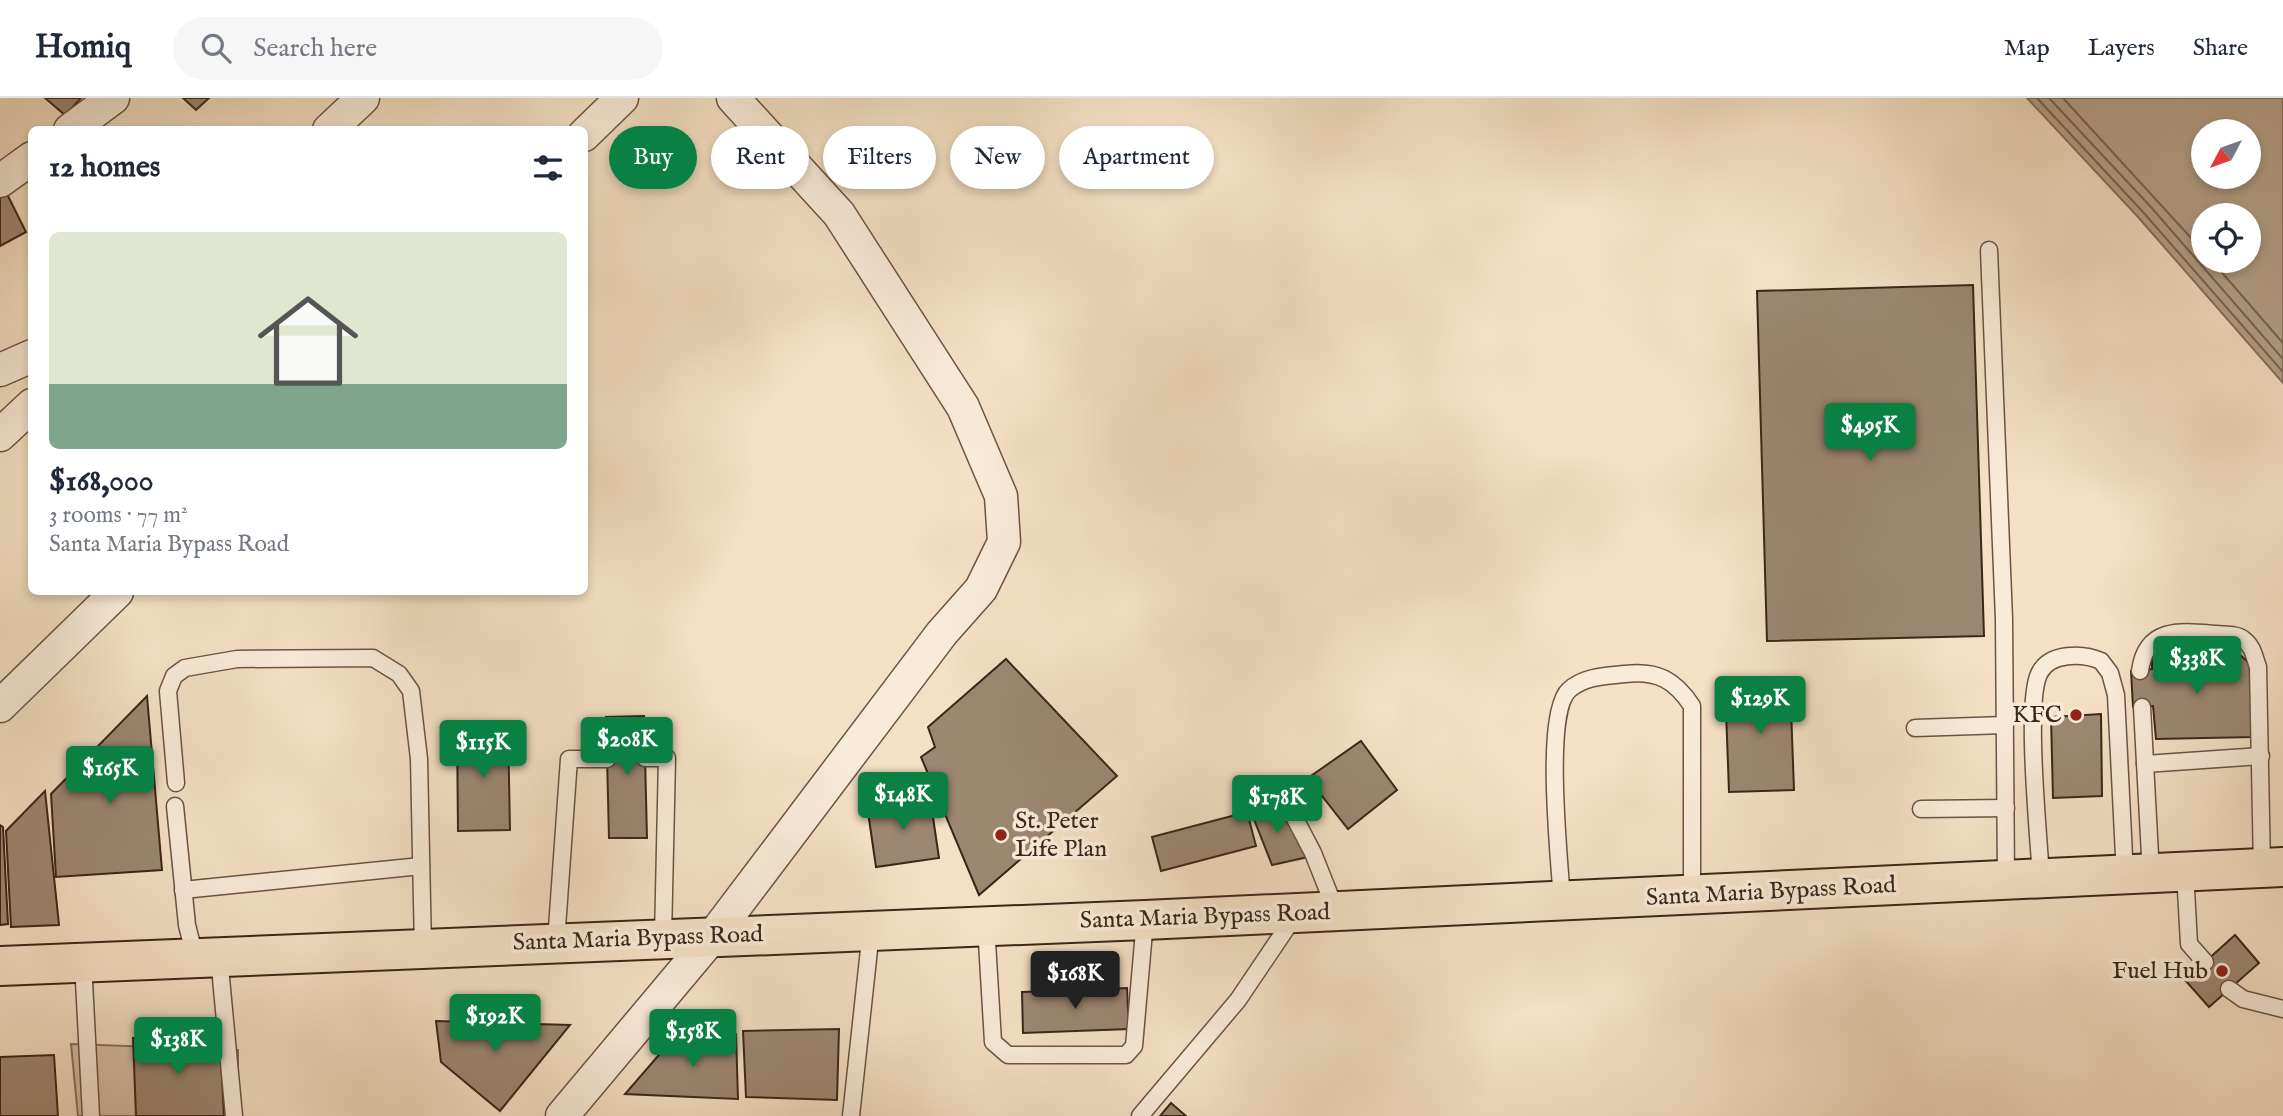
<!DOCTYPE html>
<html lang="en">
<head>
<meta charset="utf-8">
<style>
  body { margin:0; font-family:"IM FELL English",serif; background:#f6f6f7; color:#1f2937; height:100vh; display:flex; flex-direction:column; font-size:26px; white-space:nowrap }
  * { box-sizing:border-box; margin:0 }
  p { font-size:23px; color:#747a83 }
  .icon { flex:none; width:38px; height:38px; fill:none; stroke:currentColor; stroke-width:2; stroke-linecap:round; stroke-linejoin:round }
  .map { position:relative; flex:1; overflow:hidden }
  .panel { position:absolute; left:28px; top:28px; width:560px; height:469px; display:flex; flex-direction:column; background:#fff; border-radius:10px; box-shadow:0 4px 10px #0003 }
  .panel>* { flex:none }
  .banner { position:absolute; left:609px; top:28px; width:665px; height:63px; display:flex; gap:14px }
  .needle { width:46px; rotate:229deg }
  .buttons { position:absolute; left:2191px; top:21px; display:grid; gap:14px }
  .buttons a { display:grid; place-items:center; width:70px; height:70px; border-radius:50%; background:#fff; box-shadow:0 4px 10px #0003; font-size:35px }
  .price { position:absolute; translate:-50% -60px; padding:0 16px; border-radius:7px; background:#0b8043; color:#fff; font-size:23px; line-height:46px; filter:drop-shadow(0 2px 4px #0008) }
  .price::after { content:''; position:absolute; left:50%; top:42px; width:21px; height:16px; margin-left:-10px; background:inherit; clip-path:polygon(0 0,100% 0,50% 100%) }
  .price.on { background:#222; color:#fff }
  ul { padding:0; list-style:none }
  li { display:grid; align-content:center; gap:14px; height:371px; padding:0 21px }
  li+li { border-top:2px solid #e0e1e3 }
  li span { display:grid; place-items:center; height:217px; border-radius:10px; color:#555 }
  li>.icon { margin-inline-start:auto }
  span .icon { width:126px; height:126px; fill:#fffc; stroke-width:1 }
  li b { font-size:30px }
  h2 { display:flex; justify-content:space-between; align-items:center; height:84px; padding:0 21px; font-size:30px }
  .pill { padding:0 24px; border-radius:32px; background:#fff; box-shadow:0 4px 10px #0003; font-size:24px; line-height:63px }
  .pill.on { background:#0b8043; color:#fff }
  header { display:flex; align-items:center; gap:42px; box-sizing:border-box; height:98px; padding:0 35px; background:#fff; border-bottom:2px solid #e0e1e3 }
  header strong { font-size:33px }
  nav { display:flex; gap:38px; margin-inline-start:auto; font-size:24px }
  .search { width:490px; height:63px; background:#f6f6f7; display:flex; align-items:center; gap:18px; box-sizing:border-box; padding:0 24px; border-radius:38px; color:#747a83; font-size:26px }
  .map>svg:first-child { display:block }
  .green { fill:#d5c0a6; stroke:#887360; stroke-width:2 }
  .water { fill:#b5a189; stroke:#85705c; stroke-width:2; fill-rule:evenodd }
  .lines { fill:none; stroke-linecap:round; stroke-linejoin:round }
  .shore { stroke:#786451; stroke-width:2 }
  .building { fill:#9c8771; stroke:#3c2619; stroke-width:2 }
  .service-casing { stroke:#6a5444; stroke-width:19 }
  .minor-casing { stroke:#6a5444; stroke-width:35 }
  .primary-casing { stroke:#3c2619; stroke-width:42 }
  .service { stroke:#f8ebd8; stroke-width:16 }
  .minor { stroke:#f8ebd8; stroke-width:32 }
  .primary { stroke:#f4e0c3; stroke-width:38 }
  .poi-dot { fill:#8f2418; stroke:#f8ebd8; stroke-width:2.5 }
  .labels { text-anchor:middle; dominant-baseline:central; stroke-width:7; stroke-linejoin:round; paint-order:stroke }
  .poi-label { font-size:24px; fill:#3c2619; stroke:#f8ebd8; text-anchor:end }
  .street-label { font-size:24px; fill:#3c2619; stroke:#f8ebd8 }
</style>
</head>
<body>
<header>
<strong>Homiq</strong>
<div class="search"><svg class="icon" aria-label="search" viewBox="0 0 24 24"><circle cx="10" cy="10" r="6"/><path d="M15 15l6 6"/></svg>Search here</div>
<nav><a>Map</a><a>Layers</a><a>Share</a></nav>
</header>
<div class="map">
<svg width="2283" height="1018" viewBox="0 0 2283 1018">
  <rect width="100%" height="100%" fill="#f4e0c3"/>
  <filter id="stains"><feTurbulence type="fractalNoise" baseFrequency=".00286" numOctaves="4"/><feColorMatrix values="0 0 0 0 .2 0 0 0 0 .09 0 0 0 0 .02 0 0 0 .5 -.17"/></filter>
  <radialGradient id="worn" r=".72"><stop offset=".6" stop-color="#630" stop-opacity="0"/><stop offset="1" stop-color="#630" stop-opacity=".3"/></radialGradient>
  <polygon class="green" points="71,946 238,952 238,1018 78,1018"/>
  <path class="water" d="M2027 0H2283V285L2138 119ZM2203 33H2249V79H2203ZM2203 117H2249V163H2203Z"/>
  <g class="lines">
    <g class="shore">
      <polyline points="2037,0 2143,114 2283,274"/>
      <polyline points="2049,0 2150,108 2283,261"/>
      <polyline points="2063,0 2203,153"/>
      <polyline points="2212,163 2283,245"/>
    </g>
  </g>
  <g class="building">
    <polygon points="45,0 81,0 65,17"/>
    <polygon points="183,0 209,0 196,12"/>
    <polygon points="7,96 26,134 0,148 0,100"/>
    <polygon points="1973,187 1984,538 1767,543 1757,193"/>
    <polygon points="2236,553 2250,566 2254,639 2156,641 2153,608 2133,609 2131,573 2152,571 2152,559"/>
    <polygon points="1006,561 1117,678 979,797 921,659 935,649 928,629"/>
    <polygon points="1790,583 1794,692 1729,694 1725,585"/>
    <polygon points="147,598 162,772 56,779 51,696"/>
    <polygon points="2101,616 2102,698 2053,700 2051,619"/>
    <polygon points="644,618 647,740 609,740 606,619"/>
    <polygon points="508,630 510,732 458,733 457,631"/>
    <polygon points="1361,643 1397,692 1348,731 1308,680"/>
    <polygon points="45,693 59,827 11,829 6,733"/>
    <polygon points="930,699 939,760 876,769 867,707"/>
    <polygon points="1277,707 1308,759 1272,767 1250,711"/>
    <polygon points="1247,714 1256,748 1161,773 1152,739"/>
    <polygon points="0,727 3,729 8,826 0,827"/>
    <polygon points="2235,837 2259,865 2209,909 2185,882"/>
    <polygon points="1127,890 1129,931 1023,935 1022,894"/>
    <polygon points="436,923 570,927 500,1013 441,964"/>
    <polygon points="839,931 837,1002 746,999 743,933"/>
    <polygon points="677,936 736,936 738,1001 625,996"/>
    <polygon points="133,940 220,940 224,1018 136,1018"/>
    <polygon points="54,957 58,1018 0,1018 0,959"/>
    <polygon points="1171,1005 1186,1018 1160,1018"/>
  </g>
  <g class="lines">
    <g class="service-casing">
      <g id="service">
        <polyline points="1989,152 2004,521 2006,781"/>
        <path d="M2140 573C2146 528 2181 533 2216 536 2225 537 2237 536 2243 541 2253 548 2254 558 2258 569L2262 770"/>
        <polyline points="2142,609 2151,776"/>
        <polyline points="1915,630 2005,627"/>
        <polyline points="645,660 667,660 663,840"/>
        <polyline points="2145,666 2261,658"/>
        <polyline points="176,685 168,593 174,578 185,570 237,561 373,560 399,576 411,593 419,661 423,851"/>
        <polyline points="175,708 187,827 195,859"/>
        <polyline points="1290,711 1313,755 1336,813"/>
        <polyline points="1921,711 2006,710"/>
        <polyline points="2185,774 2189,846 2205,864"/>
        <path d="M2041 780C2039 741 2025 605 2039 576 2049 554 2083 555 2101 563L2110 575 2116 597 2125 778"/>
        <polyline points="183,792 421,768"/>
        <path d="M1562 804C1560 765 1543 615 1569 592 1585 578 1606 578 1625 576 1657 572 1675 582 1692 608V796"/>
        <polyline points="986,827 993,944 1008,957 1126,957 1134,948 1145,822"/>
        <polyline points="556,844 569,661 607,661"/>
        <polyline points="219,859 234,1018"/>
        <polyline points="83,864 91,1018"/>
        <polyline points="2229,891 2243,901 2283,911"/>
        <polyline points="851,1018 871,833"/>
        <polyline points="1140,1018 1238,902 1294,819"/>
      </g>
    </g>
    <g class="minor-casing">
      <g id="minor">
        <polyline points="70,32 113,0"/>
        <polyline points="329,32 363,0"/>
        <polyline points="584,37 622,0"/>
        <polyline points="0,83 32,60"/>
        <polyline points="0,272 32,258"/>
        <polyline points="0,337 32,307"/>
        <polyline points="0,608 117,494"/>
        <polyline points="562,1018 713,838 942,535 981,491 1004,444 1001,398 963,309 839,116 733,0"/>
      </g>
    </g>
    <g class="primary-casing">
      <polyline id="primary" points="0,868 1145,822 2283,769"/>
    </g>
    <use href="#service" class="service"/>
    <use href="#minor" class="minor"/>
    <use href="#primary" class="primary"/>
  </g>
  <g class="poi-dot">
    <circle cx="2076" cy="617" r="7"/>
    <circle cx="1001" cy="737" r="7"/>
    <circle cx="2222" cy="873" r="7"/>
  </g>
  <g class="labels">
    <g class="poi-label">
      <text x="2062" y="617">KFC</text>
      <text x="1015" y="723" text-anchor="start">St. Peter<tspan x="1015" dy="28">Life Plan</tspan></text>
      <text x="2208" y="873">Fuel Hub</text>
    </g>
    <g class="street-label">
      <text transform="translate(1771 794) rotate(-3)">Santa Maria Bypass Road</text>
      <text transform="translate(1205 819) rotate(-2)">Santa Maria Bypass Road</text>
      <text transform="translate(638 841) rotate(-2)">Santa Maria Bypass Road</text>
    </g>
  </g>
  <rect width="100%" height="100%" filter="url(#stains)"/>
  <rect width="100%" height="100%" fill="url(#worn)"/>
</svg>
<div class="buttons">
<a><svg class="needle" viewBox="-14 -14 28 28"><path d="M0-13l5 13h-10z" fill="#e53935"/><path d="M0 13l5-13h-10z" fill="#747a83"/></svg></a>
<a><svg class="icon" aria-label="locate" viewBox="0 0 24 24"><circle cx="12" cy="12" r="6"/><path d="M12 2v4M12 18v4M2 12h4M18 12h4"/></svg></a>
</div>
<b class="price" style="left:1870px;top:365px">$495K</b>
<b class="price" style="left:2197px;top:598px">$338K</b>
<b class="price" style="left:1760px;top:638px">$129K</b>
<b class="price" style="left:627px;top:679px">$208K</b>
<b class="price" style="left:483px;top:682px">$115K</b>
<b class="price" style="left:110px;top:708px">$165K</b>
<b class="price" style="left:903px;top:734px">$148K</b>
<b class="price" style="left:1277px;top:737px">$178K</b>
<b class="price on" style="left:1075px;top:913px">$168K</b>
<b class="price" style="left:495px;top:956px">$192K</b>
<b class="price" style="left:693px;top:971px">$158K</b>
<b class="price" style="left:178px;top:979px">$138K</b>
<div class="banner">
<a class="pill on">Buy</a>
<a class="pill">Rent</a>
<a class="pill">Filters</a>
<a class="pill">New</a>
<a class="pill">Apartment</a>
</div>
<section class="panel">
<h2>12 homes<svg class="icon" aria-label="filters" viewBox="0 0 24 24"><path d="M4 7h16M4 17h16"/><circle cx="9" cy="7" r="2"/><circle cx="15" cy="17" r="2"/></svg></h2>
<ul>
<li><span style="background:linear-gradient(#dfe7d0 70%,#7fa58c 0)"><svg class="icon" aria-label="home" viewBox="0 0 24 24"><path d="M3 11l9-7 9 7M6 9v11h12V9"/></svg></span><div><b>$168,000</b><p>3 rooms · 77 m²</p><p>Santa Maria Bypass Road</p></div></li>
</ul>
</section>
</div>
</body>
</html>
